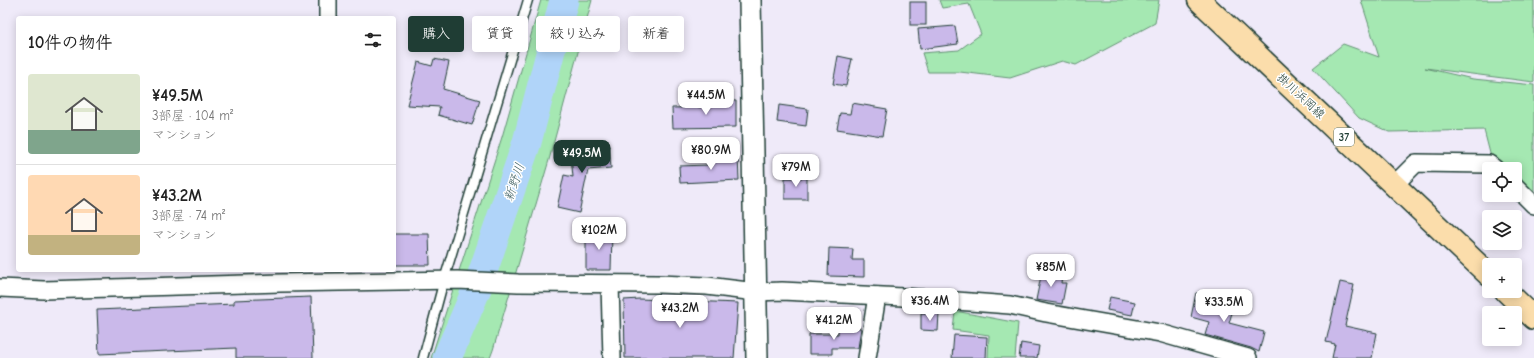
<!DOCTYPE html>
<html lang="ja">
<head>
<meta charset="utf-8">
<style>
  body { margin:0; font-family:"Comic Neue","Klee One",sans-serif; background:#f2f2f2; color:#222; height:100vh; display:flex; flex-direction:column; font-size:15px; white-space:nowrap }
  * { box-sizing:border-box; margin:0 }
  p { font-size:13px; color:#767676 }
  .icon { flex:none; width:22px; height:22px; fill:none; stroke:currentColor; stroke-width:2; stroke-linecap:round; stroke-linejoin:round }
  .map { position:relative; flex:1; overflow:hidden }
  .drawer { position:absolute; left:16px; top:16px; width:380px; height:256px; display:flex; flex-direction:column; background:#fff; border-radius:4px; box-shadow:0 2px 10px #0003 }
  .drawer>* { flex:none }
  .banner { position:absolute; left:408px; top:16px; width:380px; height:36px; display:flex; gap:8px }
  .tools { position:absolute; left:1482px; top:162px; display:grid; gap:8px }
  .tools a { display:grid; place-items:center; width:40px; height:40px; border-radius:4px; background:#fff; box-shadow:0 2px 10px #0003; font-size:20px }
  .price { position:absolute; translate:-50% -34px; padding:0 9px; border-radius:8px; background:#fff; color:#222; font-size:13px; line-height:26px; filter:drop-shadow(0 1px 2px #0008) }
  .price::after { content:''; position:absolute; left:50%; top:24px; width:12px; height:9px; margin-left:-6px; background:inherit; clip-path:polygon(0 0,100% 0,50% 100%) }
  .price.selected { background:#1f3d34; color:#fff }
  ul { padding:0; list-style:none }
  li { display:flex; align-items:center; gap:12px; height:100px; padding:0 12px }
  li+li { border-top:1px solid #e0e0e0 }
  li span { display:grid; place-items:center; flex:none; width:112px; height:80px; border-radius:4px; color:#555 }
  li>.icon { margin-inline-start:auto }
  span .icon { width:48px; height:48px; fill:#fffc; stroke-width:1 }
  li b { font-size:17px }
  h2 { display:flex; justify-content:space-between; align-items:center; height:48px; padding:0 12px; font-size:17px }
  .chip { padding:0 14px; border-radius:4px; background:#fff; box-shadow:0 2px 10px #0003; font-size:14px; line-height:36px }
  .chip.selected { background:#1f3d34; color:#fff }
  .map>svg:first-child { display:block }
  .green { fill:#a5e8b2; stroke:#629273 }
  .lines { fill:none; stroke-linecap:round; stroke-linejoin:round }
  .river { stroke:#b0d4f9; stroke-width:29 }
  .building { fill:#cab9ea; stroke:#1f3d34 }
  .service-casing { stroke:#1f3d34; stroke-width:11 }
  .minor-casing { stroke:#1f3d34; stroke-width:20 }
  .tertiary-casing { stroke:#1f3d34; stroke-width:24 }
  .primary-casing { stroke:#1f3d34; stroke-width:25 }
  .service { stroke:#fff; stroke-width:8 }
  .minor { stroke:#fff; stroke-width:17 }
  .tertiary { stroke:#fff; stroke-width:21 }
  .primary { stroke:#fbddab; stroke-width:22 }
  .labels { text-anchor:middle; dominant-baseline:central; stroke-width:3; stroke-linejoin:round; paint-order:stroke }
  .shield { fill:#fff; stroke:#627771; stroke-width:1 }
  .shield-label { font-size:11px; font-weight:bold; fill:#1f3d34 }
  .street-label { font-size:12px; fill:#1f3d34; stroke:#fff }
  .water-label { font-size:13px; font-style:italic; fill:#436365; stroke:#fff }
</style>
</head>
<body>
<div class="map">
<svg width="1534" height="358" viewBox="0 0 1534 358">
  <rect width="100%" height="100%" fill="#efeaf9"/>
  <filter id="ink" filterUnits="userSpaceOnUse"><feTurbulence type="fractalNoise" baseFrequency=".025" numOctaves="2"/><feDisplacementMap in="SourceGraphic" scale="8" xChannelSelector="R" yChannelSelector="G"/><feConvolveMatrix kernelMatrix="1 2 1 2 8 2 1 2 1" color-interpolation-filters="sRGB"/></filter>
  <g filter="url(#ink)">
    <g class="green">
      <polygon points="541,0 592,0 549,160 493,350 490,358 431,358 502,137"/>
      <polygon points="939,0 1159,0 1155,23 1076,65 1062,61 1010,78 960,72 928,72 922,53 959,50 981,34 969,4 942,8"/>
      <polygon points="1361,0 1534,0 1534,82 1425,68 1473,79 1534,85 1534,213 1515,194 1515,169 1494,169 1484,130 1389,132 1359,118 1313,68 1343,44 1379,57"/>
      <polygon points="955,311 1018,323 1015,358 988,358 989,335 953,330"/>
    </g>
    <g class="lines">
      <polyline class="river" points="447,358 478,286 527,142 564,0"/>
    </g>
    <g class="building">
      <rect x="910" y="2" width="16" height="23"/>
      <polygon points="955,26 958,44 920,49 918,29"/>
      <polygon points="838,56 852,59 846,86 833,84"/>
      <polygon points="434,59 449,62 443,89 480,100 472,125 438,115 440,107 407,105 418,62 432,66"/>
      <polygon points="708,100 736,101 736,127 673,128 672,108 708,107"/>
      <polygon points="852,103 887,109 882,136 837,129 840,113 850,114"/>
      <polygon points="779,105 808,109 806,126 777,122"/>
      <polygon points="570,146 609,146 611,168 588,170 579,213 557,208 564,175 573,177"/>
      <polygon points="738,157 739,180 680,183 679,166 708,165 708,158"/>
      <rect x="785" y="178" width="22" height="21"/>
      <polygon points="586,233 612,233 611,270 586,270"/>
      <polygon points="394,234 429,234 430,265 394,265"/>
      <polygon points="829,248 853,249 852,260 864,260 864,277 828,276"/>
      <polygon points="1042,271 1062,275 1061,283 1066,283 1062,304 1036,300"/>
      <polygon points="1340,282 1354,285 1345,326 1377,333 1372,358 1332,358 1335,344 1326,342"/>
      <polygon points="1196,293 1209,296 1208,299 1234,306 1229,323 1264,332 1259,352 1251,348 1205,335 1209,322 1191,317"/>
      <polygon points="311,297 313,358 236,358 236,348 99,354 97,310 234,304 234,300"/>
      <polygon points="1110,297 1135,302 1132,315 1107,310"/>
      <polygon points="639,299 738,303 734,358 625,358 624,300"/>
      <polygon points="921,313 939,313 938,331 921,330"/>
      <polygon points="838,328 861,328 858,348 832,348 832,354 809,354 809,334 838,334"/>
      <polygon points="954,335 987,337 986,358 952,358"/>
      <polygon points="1021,343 1039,346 1037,358 1019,358"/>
    </g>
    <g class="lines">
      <g class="service-casing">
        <polyline id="service" points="423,358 444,280 528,0"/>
      </g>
      <g class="minor-casing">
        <g id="minor">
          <polyline points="328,0 328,18"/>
          <polyline points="1394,185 1416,163 1489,164 1495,169"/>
          <polyline points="1515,186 1534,205"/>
          <polyline points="610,284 612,358"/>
          <polyline points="0,288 44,290 280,283 457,280 518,283 658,284 707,286 756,292 782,291 903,297 1010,305 1046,313 1160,333 1248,358"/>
          <polyline points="867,358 877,296"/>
        </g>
      </g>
      <g class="tertiary-casing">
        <polyline id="tertiary" points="750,0 757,358"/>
      </g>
      <g class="primary-casing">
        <g id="primary">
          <polyline points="1199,0 1489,275"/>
          <polyline points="1506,291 1534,318"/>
        </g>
      </g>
      <use href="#service" class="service"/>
      <use href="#minor" class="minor"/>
      <use href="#tertiary" class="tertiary"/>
      <use href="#primary" class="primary"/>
    </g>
  </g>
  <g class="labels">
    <rect class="shield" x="1334" y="128" width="20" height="18" rx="3"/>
    <g class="shield-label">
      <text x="1344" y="137">37</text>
    </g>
    <g class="street-label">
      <text transform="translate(1301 96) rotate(43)">掛川浜岡線</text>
    </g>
    <g class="water-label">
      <text transform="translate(514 182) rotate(-71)">新野川</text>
    </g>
  </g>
</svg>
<div class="tools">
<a><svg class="icon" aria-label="locate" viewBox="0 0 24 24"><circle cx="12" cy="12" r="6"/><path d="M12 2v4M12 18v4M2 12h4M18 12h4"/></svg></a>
<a><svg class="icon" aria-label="layers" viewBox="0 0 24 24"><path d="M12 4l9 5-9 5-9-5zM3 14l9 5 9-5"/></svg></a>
<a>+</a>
<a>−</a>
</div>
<b class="price" style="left:706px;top:116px">¥44.5M</b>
<b class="price" style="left:711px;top:171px">¥80.9M</b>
<b class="price selected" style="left:582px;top:174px">¥49.5M</b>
<b class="price" style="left:796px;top:188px">¥79M</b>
<b class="price" style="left:599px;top:251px">¥102M</b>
<b class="price" style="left:1051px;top:288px">¥85M</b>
<b class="price" style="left:930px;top:322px">¥36.4M</b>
<b class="price" style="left:1224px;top:323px">¥33.5M</b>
<b class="price" style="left:680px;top:329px">¥43.2M</b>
<b class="price" style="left:834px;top:341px">¥41.2M</b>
<div class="banner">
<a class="chip selected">購入</a>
<a class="chip">賃貸</a>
<a class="chip">絞り込み</a>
<a class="chip">新着</a>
</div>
<section class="drawer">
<h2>10件の物件<svg class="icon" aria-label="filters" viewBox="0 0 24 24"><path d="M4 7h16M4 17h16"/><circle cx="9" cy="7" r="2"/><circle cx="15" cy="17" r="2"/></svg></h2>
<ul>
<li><span style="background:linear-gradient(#dfe7d0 70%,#7fa58c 0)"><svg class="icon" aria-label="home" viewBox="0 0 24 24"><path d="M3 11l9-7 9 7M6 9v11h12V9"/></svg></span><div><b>¥49.5M</b><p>3部屋 · 104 m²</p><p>マンション</p></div></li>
<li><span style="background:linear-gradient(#ffd9b3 75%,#c2b280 0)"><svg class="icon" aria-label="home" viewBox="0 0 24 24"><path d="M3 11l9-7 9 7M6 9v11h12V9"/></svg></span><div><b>¥43.2M</b><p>3部屋 · 74 m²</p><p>マンション</p></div></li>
</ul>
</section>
</div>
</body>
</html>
